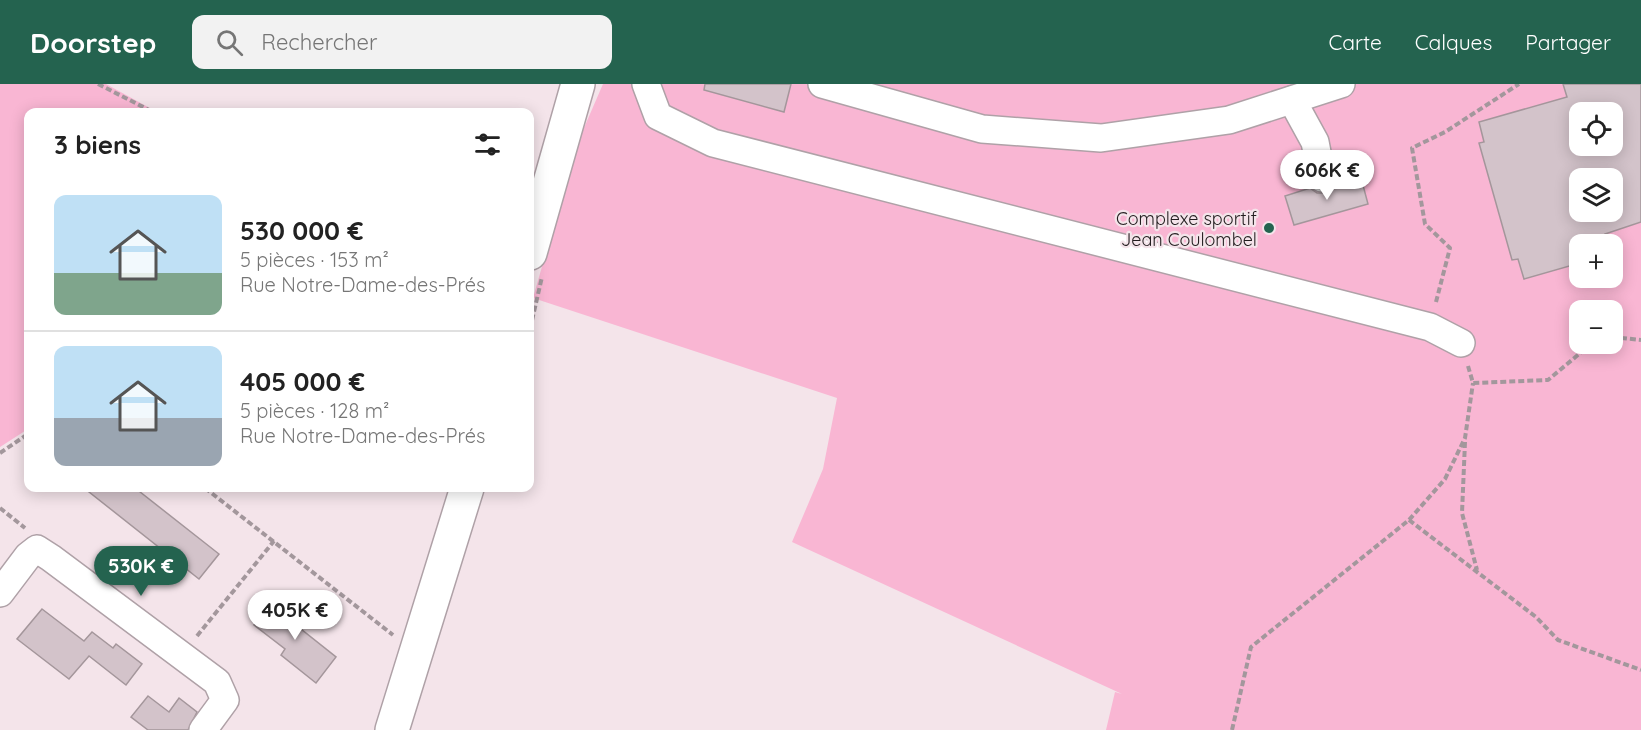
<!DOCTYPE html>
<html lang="fr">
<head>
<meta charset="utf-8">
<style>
  body { margin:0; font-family:Quicksand,sans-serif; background:#f2f2f2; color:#222; height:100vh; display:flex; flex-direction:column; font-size:22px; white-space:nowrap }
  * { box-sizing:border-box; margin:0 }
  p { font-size:20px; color:#767676 }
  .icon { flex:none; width:33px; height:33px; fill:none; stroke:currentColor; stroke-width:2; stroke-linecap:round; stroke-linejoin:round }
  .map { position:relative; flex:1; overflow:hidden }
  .drawer { position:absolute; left:24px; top:24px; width:510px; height:384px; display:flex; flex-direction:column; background:#fff; border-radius:12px; box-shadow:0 3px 15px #0003 }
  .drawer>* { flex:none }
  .tools { position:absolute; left:1569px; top:18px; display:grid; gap:12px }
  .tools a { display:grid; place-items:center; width:54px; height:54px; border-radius:12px; background:#fff; box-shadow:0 3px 15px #0003; font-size:30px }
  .price { position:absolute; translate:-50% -51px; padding:0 14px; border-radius:21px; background:#fff; color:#222; font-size:20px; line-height:39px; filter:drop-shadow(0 2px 3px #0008) }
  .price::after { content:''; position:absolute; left:50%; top:36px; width:18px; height:14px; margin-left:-9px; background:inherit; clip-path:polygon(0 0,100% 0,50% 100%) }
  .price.on { background:#24634f; color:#fff }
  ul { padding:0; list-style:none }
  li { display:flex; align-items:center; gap:18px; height:150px; padding:0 30px }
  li+li { border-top:2px solid #e0e0e0 }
  li span { display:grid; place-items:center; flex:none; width:168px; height:120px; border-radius:12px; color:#555 }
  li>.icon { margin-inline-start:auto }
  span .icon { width:72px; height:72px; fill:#fffc; stroke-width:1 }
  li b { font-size:26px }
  h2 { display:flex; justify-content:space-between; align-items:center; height:72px; padding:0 30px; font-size:26px }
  header { display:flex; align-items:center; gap:36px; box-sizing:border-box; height:84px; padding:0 30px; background:#24634f; color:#fff }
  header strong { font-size:28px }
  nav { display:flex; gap:33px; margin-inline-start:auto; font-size:21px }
  .search { width:420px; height:54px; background:#f2f2f2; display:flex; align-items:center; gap:15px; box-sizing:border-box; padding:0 21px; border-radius:12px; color:#767676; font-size:22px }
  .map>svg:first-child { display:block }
  .green { fill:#f9b6d3; fill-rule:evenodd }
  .building { fill:#d3c3ca; stroke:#a4969b; stroke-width:1.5; fill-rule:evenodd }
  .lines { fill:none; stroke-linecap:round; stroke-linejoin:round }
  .minor-casing { stroke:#afa1a7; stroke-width:30 }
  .major-casing { stroke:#afa1a7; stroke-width:36 }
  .path { stroke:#a3979c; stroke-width:4; stroke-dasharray:6 3; stroke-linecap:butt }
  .minor { stroke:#fff; stroke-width:27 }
  .major { stroke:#fff; stroke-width:33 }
  .poi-dot { fill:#24634f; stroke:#f4e4ea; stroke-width:2 }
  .labels { text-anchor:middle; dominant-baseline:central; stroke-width:4.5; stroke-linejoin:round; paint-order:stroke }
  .poi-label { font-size:18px; fill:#231d1f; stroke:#f4e4ea; text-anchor:end }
</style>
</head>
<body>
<header>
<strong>Doorstep</strong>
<div class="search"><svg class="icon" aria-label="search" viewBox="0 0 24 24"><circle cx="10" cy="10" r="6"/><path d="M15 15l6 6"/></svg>Rechercher</div>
<nav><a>Carte</a><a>Calques</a><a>Partager</a></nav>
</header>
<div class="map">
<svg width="1641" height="646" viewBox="0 0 1641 646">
  <rect width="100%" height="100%" fill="#f4e4ea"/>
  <g class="green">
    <polygon points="0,0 106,0 157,28 28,28 28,345 0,363"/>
    <path d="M603 0H1641V646H1106L1115 608 1122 610 792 458 823 385 837 314 533 214 577 60ZM1580 28H1612V62H1580ZM1580 94H1612V128H1580ZM1580 160H1612V194H1580ZM1580 226H1612V260H1580Z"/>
  </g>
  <g class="building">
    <polygon points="705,0 791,0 784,28 704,6"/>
    <path d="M1563 0H1641V138L1605 150 1608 160H1580V179L1524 195 1518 175 1512 176 1479 59 1484 58 1479 38 1567 13ZM1580 28H1612V62H1580ZM1580 94H1612V128H1580Z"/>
    <polygon points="1360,90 1368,120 1294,141 1285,112 1310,104 1317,109 1326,109 1333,105 1337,97"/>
    <polygon points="84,404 135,404 219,470 199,495"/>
    <polygon points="275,515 305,539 301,545 336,573 316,599 281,571 285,565 254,541"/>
    <polygon points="42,525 84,557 92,548 113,564 116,560 142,580 126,601 89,572 69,595 17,555"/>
    <polygon points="148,612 169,628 179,614 197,628 188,646 148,646 131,633"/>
  </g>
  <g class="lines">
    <g class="minor-casing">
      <g id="minor">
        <polyline points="646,0 658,32 713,59 1430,243 1461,259"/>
        <polyline points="822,0 982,45 1101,54 1229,36 1341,0"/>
        <polyline points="1292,16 1315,58 1322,94"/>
        <polyline points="0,509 28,472 37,465 51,474 217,598 225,616 203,646"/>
      </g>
    </g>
    <g class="major-casing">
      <g id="major">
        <polyline points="530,169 578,0"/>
        <polyline points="392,646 467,404"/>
      </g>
    </g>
    <g class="path">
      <polyline points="98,0 153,28"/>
      <polyline points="1436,218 1450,164 1425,140 1412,64 1445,48 1519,0"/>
      <polyline points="530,245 542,193"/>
      <polyline points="1612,253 1641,256"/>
      <polyline points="1468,282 1473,299 1548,296 1591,260"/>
      <polyline points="1465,358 1462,429 1477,486"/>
      <polyline points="0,369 28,350"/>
      <polyline points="205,404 393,551"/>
      <polyline points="0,424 25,444"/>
      <polyline points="1409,436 1536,533 1558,556 1641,586"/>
      <polyline points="197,552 274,457"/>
      <polyline points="1232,646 1251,563 1409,436 1445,395 1465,354 1473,299"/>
    </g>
    <use href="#minor" class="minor"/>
    <use href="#major" class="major"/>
  </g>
  <circle class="poi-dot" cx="1269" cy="144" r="6"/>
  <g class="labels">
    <g class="poi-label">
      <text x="1257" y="134">Complexe sportif<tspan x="1257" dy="21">Jean Coulombel</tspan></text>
    </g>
  </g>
</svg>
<div class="tools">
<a><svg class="icon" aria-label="locate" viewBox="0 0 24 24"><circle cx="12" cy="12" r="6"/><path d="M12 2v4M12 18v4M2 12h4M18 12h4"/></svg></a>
<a><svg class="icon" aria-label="layers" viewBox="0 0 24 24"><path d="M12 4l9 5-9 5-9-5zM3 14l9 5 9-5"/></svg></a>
<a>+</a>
<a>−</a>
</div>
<b class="price" style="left:1327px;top:117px">606K €</b>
<b class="price on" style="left:141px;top:513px">530K €</b>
<b class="price" style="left:295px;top:557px">405K €</b>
<section class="drawer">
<h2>3 biens<svg class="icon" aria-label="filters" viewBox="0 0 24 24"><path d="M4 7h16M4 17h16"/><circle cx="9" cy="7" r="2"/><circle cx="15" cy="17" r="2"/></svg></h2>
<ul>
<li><span style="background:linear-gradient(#bfe0f5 65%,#7fa58c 0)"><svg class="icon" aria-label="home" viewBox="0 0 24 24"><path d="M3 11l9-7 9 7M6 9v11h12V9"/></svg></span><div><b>530 000 €</b><p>5 pièces · 153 m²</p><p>Rue Notre-Dame-des-Prés</p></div></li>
<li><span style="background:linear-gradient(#bfe0f5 60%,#9aa5b1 0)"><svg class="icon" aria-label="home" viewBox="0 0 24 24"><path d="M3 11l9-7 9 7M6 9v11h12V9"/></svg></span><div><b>405 000 €</b><p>5 pièces · 128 m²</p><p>Rue Notre-Dame-des-Prés</p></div></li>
</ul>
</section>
</div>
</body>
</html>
